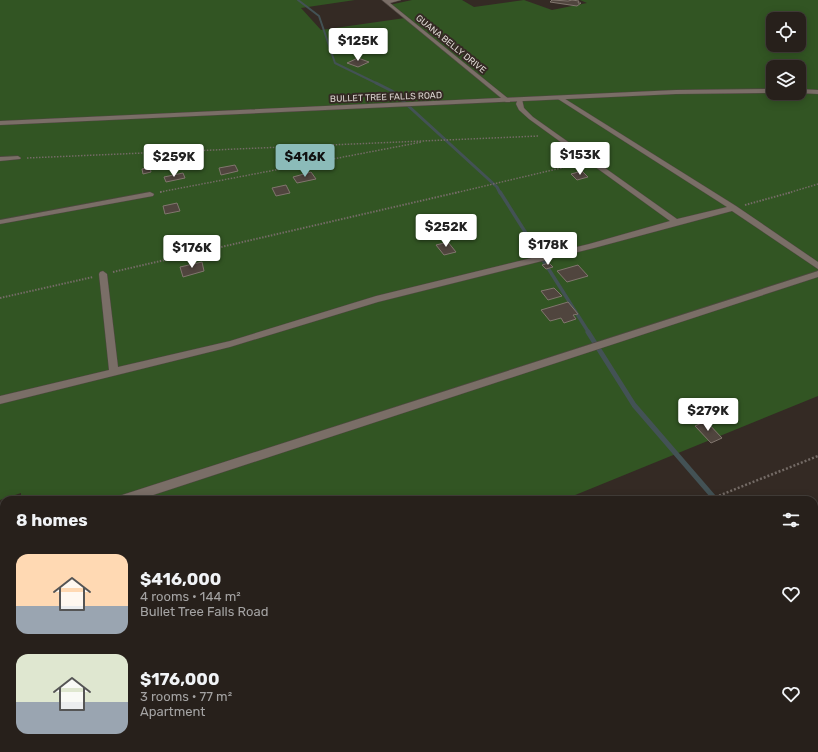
<!DOCTYPE html>
<html lang="en">
<head>
<meta charset="utf-8">
<style>
  body { margin:0; font-family:Rubik,sans-serif; background:#332d28; color:#f1f3f6; height:100vh; display:flex; flex-direction:column; font-size:15px; white-space:nowrap }
  * { box-sizing:border-box; margin:0 }
  p { font-size:13px; color:#a4a3a3 }
  .icon { flex:none; width:22px; height:22px; fill:none; stroke:currentColor; stroke-width:2; stroke-linecap:round; stroke-linejoin:round }
  .map { position:relative; flex:1; overflow:hidden }
  .panel { position:absolute; left:0px; top:496px; width:818px; height:256px; display:flex; flex-direction:column; background:#27201b; border-radius:12px 12px 0 0; box-shadow:0 2px 10px #0003,0 0 0 1px #433e3a }
  .panel>* { flex:none }
  .buttons { position:absolute; left:766px; top:12px; display:grid; gap:8px }
  .buttons a { display:grid; place-items:center; width:40px; height:40px; border-radius:8px; background:#27201b; box-shadow:0 2px 10px #0003,0 0 0 1px #433e3a; font-size:20px }
  .price { position:absolute; translate:-50% -34px; padding:0 9px; border-radius:4px; background:#fff; color:#222; font-size:13px; line-height:26px; filter:drop-shadow(0 1px 2px #0008) }
  .price::after { content:''; position:absolute; left:50%; top:24px; width:12px; height:9px; margin-left:-6px; background:inherit; clip-path:polygon(0 0,100% 0,50% 100%) }
  .price.on { background:#8bbbb9; color:#111 }
  ul { padding:0; list-style:none }
  li { display:flex; align-items:center; gap:12px; height:100px; padding:0 16px }
  li span { display:grid; place-items:center; flex:none; width:112px; height:80px; border-radius:12px; color:#555 }
  li>.icon { margin-inline-start:auto }
  span .icon { width:48px; height:48px; fill:#fffc; stroke-width:1 }
  li b { font-size:17px }
  h2 { display:flex; justify-content:space-between; align-items:center; height:48px; padding:0 16px; font-size:17px }
  .map>svg:first-child { display:block }
  .green { fill:#325523; fill-rule:evenodd }
  .lines { fill:none; stroke-linecap:round; stroke-linejoin:round }
  .stream-far4 { stroke:#435255; stroke-width:2 }
  .stream-far3 { stroke:#435255; stroke-width:3 }
  .stream-far2 { stroke:#435255; stroke-width:3.5 }
  .stream-far1 { stroke:#435255; stroke-width:5 }
  .stream { stroke:#435255; stroke-width:6 }
  .building { fill:#50453e; stroke:#81766e }
  .street-casing { stroke:#4e4640; stroke-width:1 }
  .secondary-casing { stroke:#4e4640; stroke-width:1 }
  .path-far2 { stroke:#746b66; stroke-width:1.5; stroke-dasharray:1.5 1.5; stroke-linecap:butt }
  .path-far1 { stroke:#746b66; stroke-width:2; stroke-dasharray:1.5 1.5; stroke-linecap:butt }
  .path { stroke:#746b66; stroke-width:2.5; stroke-dasharray:2 2; stroke-linecap:butt }
  .street { fill:#7a6e67; fill-rule:evenodd }
  .secondary { fill:#7a6e67; fill-rule:evenodd }
  .labels { text-anchor:middle; dominant-baseline:central; stroke-width:4; stroke-linejoin:round; paint-order:stroke }
  .far-street-label { font-size:9px; fill:#ded7d3; stroke:#342a24 }
</style>
</head>
<body>
<div class="map">
<svg width="818" height="752" viewBox="0 0 818 752">
  <rect width="100%" height="100%" fill="#342a24"/>
  <path class="green" d="M0 0H355L301 8 321 30 405 18 389 5 412 0H462L474 7 524 0 552 10 587 3 580 0H818V396L563 500H21V493L0 500ZM773 19H799V45H773ZM773 67H799V93H773Z"/>
  <g class="lines">
    <polyline class="stream-far4" points="298,0 319,16 335,63 378,84"/>
    <polyline class="stream-far3" points="376,83 392,91 497,187 500,193"/>
    <polyline class="stream-far2" points="500,192 589,333"/>
    <polyline class="stream-far1" points="588,332 634,405 716,500"/>
    <polyline class="stream" points="814,612 818,617"/>
  </g>
  <g class="building">
    <polygon points="552,0 568,1 572,0 579,1 578,3 581,3 577,6 550,2"/>
    <polygon points="358,58 369,62 358,67 347,63"/>
    <polygon points="235,165 238,171 221,175 219,168"/>
    <polygon points="150,167 151,172 143,174 142,169"/>
    <polygon points="582,171 588,177 577,180 571,174"/>
    <polygon points="311,172 316,179 297,183 293,177"/>
    <polygon points="183,173 185,178 166,182 164,177"/>
    <polygon points="286,185 290,193 276,196 272,188"/>
    <polygon points="177,203 180,211 165,214 163,206"/>
    <polygon points="448,242 456,252 444,255 436,245"/>
    <polygon points="202,262 204,271 183,277 180,267"/>
    <polygon points="549,263 553,267 546,269 542,265"/>
    <polygon points="578,265 588,276 567,282 557,271"/>
    <polygon points="554,288 562,296 548,300 541,291"/>
    <polygon points="568,302 578,314 573,315 576,319 564,323 561,318 550,321 541,310"/>
    <polygon points="706,421 722,438 711,443 695,426"/>
  </g>
  <g class="lines">
    <g class="street-casing">
      <g id="street">
        <polygon points="382,0 401,0 390,3 510,100 510,102 506,102"/>
        <polygon points="558,97 562,97 736,206 818,262 818,269 732,211 594,248 378,302 230,347 0,404 0,396 109,370 99,274 100,272 103,271 107,274 118,367 230,341 376,296 589,244 670,221 529,119 519,110 516,104 518,99 522,99 524,108 533,117 677,219 727,207 558,99"/>
        <polygon points="18,156 21,158 20,159 0,161 0,157"/>
        <polygon points="150,192 154,194 153,196 0,224 0,220"/>
        <polygon points="818,271 818,277 138,500 116,500 118,496 122,495"/>
        <polygon points="4,532 4,544 0,546 0,534"/>
        <polygon points="84,748 107,748 105,752 82,752"/>
      </g>
    </g>
    <g class="secondary-casing">
      <g id="secondary">
        <polygon points="773,89 773,93 676,94 0,125 0,121 676,90"/>
        <polygon points="799,89 818,90 818,94 799,93"/>
      </g>
    </g>
    <g class="path-far2">
      <polyline points="27,158 539,136"/>
      <polyline points="160,192 422,142"/>
      <polyline points="455,193 578,164"/>
      <polyline points="788,193 818,184"/>
    </g>
    <g class="path-far1">
      <polyline points="160,192 162,192"/>
      <polyline points="745,205 792,192"/>
      <polyline points="113,272 459,192"/>
      <polyline points="0,298 93,277"/>
    </g>
    <polyline class="path" points="708,500 818,456"/>
    <use href="#street" class="street"/>
    <use href="#secondary" class="secondary"/>
  </g>
  <g class="labels">
    <g class="far-street-label">
      <text transform="translate(451 44) rotate(39)">GUANA BELLY DRIVE</text>
      <text transform="translate(386 97) rotate(-2)">BULLET TREE FALLS ROAD</text>
    </g>
  </g>
</svg>
<div class="buttons">
<a><svg class="icon" aria-label="locate" viewBox="0 0 24 24"><circle cx="12" cy="12" r="6"/><path d="M12 2v4M12 18v4M2 12h4M18 12h4"/></svg></a>
<a><svg class="icon" aria-label="layers" viewBox="0 0 24 24"><path d="M12 4l9 5-9 5-9-5zM3 14l9 5 9-5"/></svg></a>
</div>
<b class="price" style="left:358px;top:62px">$125K</b>
<b class="price" style="left:580px;top:176px">$153K</b>
<b class="price" style="left:174px;top:178px">$259K</b>
<b class="price on" style="left:305px;top:178px">$416K</b>
<b class="price" style="left:446px;top:248px">$252K</b>
<b class="price" style="left:548px;top:266px">$178K</b>
<b class="price" style="left:192px;top:269px">$176K</b>
<b class="price" style="left:708px;top:432px">$279K</b>
<section class="panel">
<h2>8 homes<svg class="icon" aria-label="filters" viewBox="0 0 24 24"><path d="M4 7h16M4 17h16"/><circle cx="9" cy="7" r="2"/><circle cx="15" cy="17" r="2"/></svg></h2>
<ul>
<li><span style="background:linear-gradient(#ffd9b3 65%,#9aa5b1 0)"><svg class="icon" aria-label="home" viewBox="0 0 24 24"><path d="M3 11l9-7 9 7M6 9v11h12V9"/></svg></span><div><b>$416,000</b><p>4 rooms · 144 m²</p><p>Bullet Tree Falls Road</p></div><svg class="icon" aria-label="heart" viewBox="0 0 24 24"><path d="M12 20l-8-8c-3-5 5-10 8-4 3-6 11-1 8 4z"/></svg></li>
<li><span style="background:linear-gradient(#dfe7d0 60%,#9aa5b1 0)"><svg class="icon" aria-label="home" viewBox="0 0 24 24"><path d="M3 11l9-7 9 7M6 9v11h12V9"/></svg></span><div><b>$176,000</b><p>3 rooms · 77 m²</p><p>Apartment</p></div><svg class="icon" aria-label="heart" viewBox="0 0 24 24"><path d="M12 20l-8-8c-3-5 5-10 8-4 3-6 11-1 8 4z"/></svg></li>
</ul>
</section>
</div>
</body>
</html>
